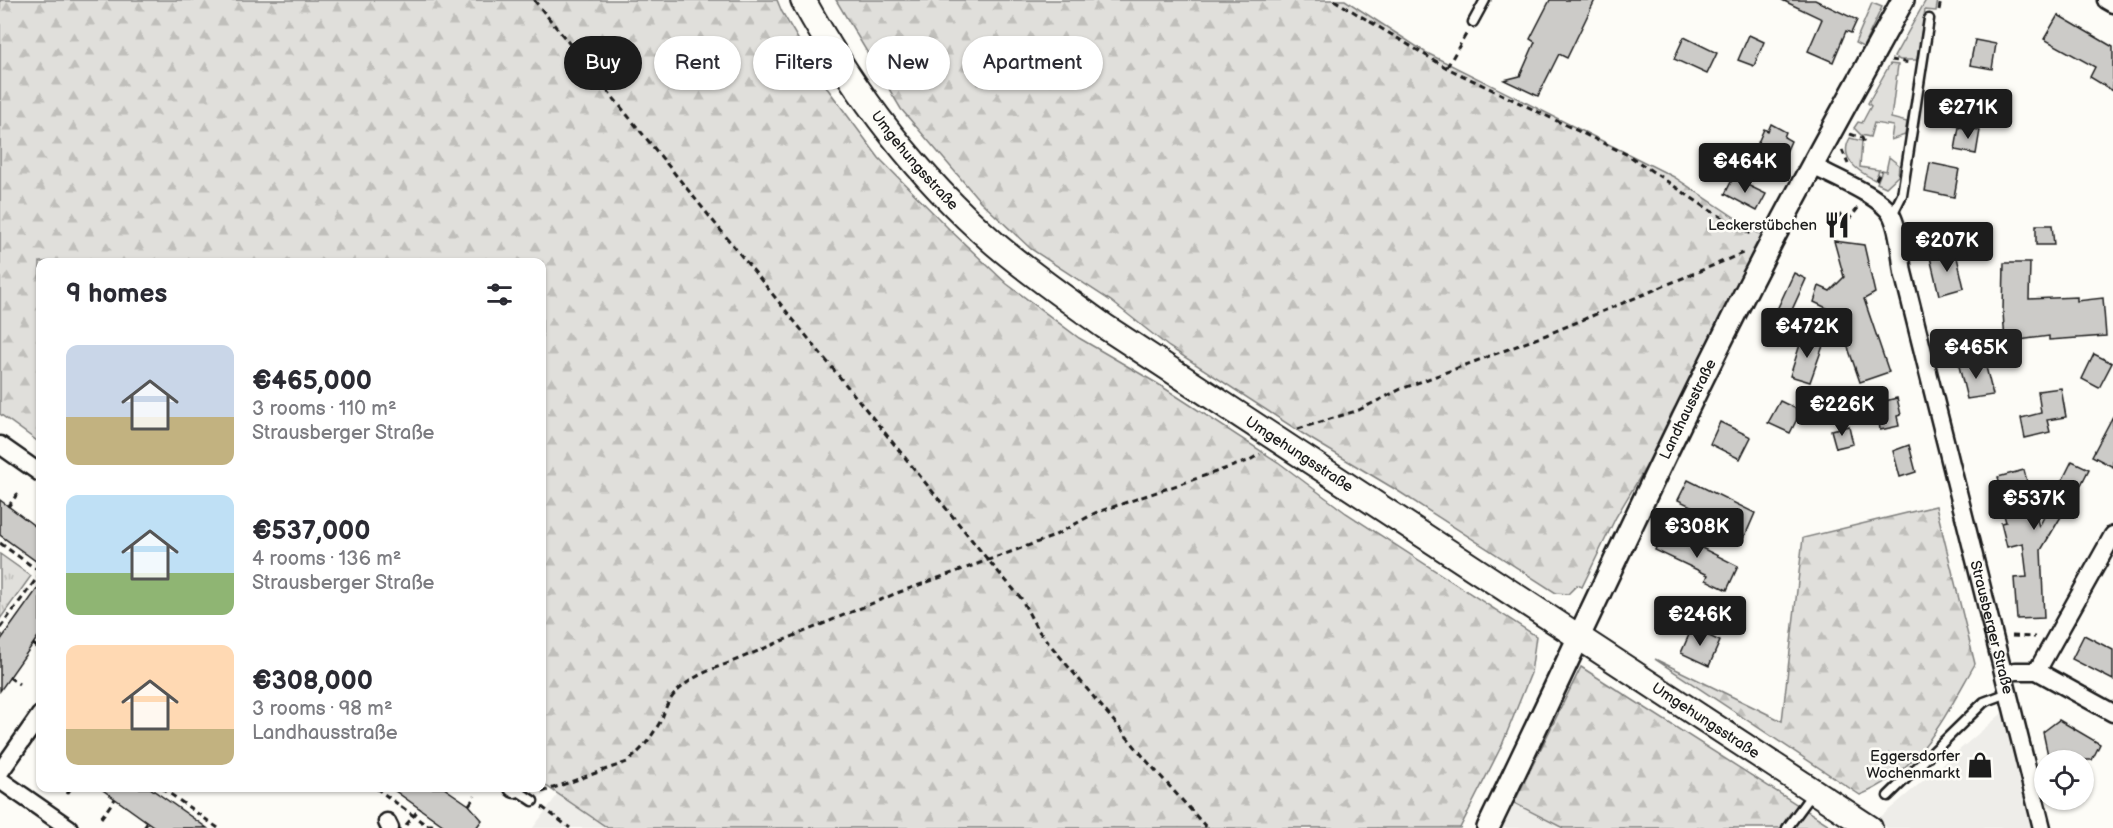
<!DOCTYPE html>
<html lang="en">
<head>
<meta charset="utf-8">
<style>
  body { margin:0; font-family:"Balsamiq Sans",sans-serif; background:#f2f2f3; color:#2b2b33; height:100vh; display:flex; flex-direction:column; font-size:22px; white-space:nowrap }
  * { box-sizing:border-box; margin:0 }
  p { font-size:20px; color:#7c7c81 }
  .icon { flex:none; width:33px; height:33px; fill:none; stroke:currentColor; stroke-width:2; stroke-linecap:round; stroke-linejoin:round }
  .map { position:relative; flex:1; overflow:hidden }
  .details { position:absolute; left:36px; top:258px; width:510px; height:534px; display:flex; flex-direction:column; background:#fff; border-radius:12px; box-shadow:0 2px 4px #0004 }
  .details>* { flex:none }
  .guide { position:absolute; left:564px; top:36px; width:570px; height:54px; display:flex; gap:12px }
  .fabs { position:absolute; left:2034px; top:750px; display:grid; gap:12px }
  .fabs a { display:grid; place-items:center; width:60px; height:60px; border-radius:50%; background:#fff; box-shadow:0 2px 4px #0004; font-size:30px }
  .price { position:absolute; translate:-50% -51px; padding:0 14px; border-radius:6px; background:#1c1c1c; color:#fff; font-size:20px; line-height:39px; filter:drop-shadow(0 2px 3px #0008) }
  .price::after { content:''; position:absolute; left:50%; top:36px; width:18px; height:14px; margin-left:-9px; background:inherit; clip-path:polygon(0 0,100% 0,50% 100%) }
  .price.active { background:#222; color:#fff }
  ul { padding:0; list-style:none }
  li { display:flex; align-items:center; gap:18px; height:150px; padding:0 30px }
  li span { display:grid; place-items:center; flex:none; width:168px; height:120px; border-radius:12px; color:#555 }
  li>.icon { margin-inline-start:auto }
  span .icon { width:72px; height:72px; fill:#fffc; stroke-width:1 }
  li b { font-size:26px }
  h2 { display:flex; justify-content:space-between; align-items:center; height:72px; padding:0 30px; font-size:26px }
  .tag { padding:0 21px; border-radius:27px; background:#fff; box-shadow:0 2px 4px #0004; font-size:21px; line-height:54px }
  .tag.active { background:#1c1c1c; color:#fff }
  .map>svg:first-child { display:block }
  .built { fill:#eeede9 }
  .green { fill:#e0dfdb; stroke:#7e7e7c; stroke-width:1.5 }
  .forest { fill:url(#forest-firs); stroke:#7e7e7c; stroke-width:1.5 }
  .park { fill:url(#park-tufts); stroke:#7e7e7c; stroke-width:1.5 }
  .building { fill:#cccbc8; stroke:#1c1c1c; stroke-width:1.5 }
  .lines { fill:none; stroke-linecap:round; stroke-linejoin:round }
  .service-casing { stroke:#1c1c1c; stroke-width:13 }
  .minor-casing { stroke:#1c1c1c; stroke-width:21 }
  .tertiary-casing { stroke:#1c1c1c; stroke-width:26 }
  .secondary-casing { stroke:#1c1c1c; stroke-width:28 }
  .path { stroke:#1c1c1c; stroke-width:3; stroke-dasharray:6 4.5; stroke-linecap:butt }
  .service { stroke:#fdfcf7; stroke-width:8 }
  .minor { stroke:#fdfcf7; stroke-width:16 }
  .tertiary { stroke:#fdfcf7; stroke-width:21 }
  .secondary { stroke:#fdfcf7; stroke-width:24 }
  .labels { text-anchor:middle; dominant-baseline:central; stroke-width:5; stroke-linejoin:round; paint-order:stroke }
  .street-label { font-size:15px; fill:#1c1c1c; stroke:#fdfcf7 }
  .poi-label { font-size:15px; fill:#1c1c1c; stroke:#fdfcf7; text-anchor:end }
</style>
</head>
<body>
<div class="map">
<svg width="2113" height="828" viewBox="0 0 2113 828">
  <defs>
    <pattern id="forest-firs" width="22" height="20" patternUnits="userSpaceOnUse" patternTransform="scale(1.5)"><rect width="22" height="20" fill="#e0dfdb"/><path d="M5 1l3.5 6h-7zM16 11l3.5 6h-7z" fill="#c0bfbb"/></pattern>
    <pattern id="park-tufts" width="24" height="20" patternUnits="userSpaceOnUse" patternTransform="scale(1.5)"><rect width="24" height="20" fill="#e0dfdb"/><path d="M3 7l-1-3M5 7V3M7 7l1-3M15 17l-1-3M17 17v-4M19 17l1-3" fill="none" stroke="#c0bfbb"/></pattern>
  </defs>
  <rect width="100%" height="100%" fill="#fdfcf7"/>
  <filter id="ink" filterUnits="userSpaceOnUse"><feTurbulence type="fractalNoise" baseFrequency=".0167" numOctaves="2"/><feDisplacementMap in="SourceGraphic" scale="12" xChannelSelector="R" yChannelSelector="G"/><feConvolveMatrix kernelMatrix="1 2 1 2 8 2 1 2 1" color-interpolation-filters="sRGB"/></filter>
  <g filter="url(#ink)">
    <g class="built">
      <polygon points="2006,710 2033,828 1887,828 1877,820"/>
      <polygon points="558,794 608,828 533,828"/>
      <polygon points="1514,803 1563,828 1502,828"/>
    </g>
    <g class="green">
      <polygon points="1926,0 1938,0 1936,11 1925,10 1917,60 1900,60 1894,57"/>
      <polygon points="1872,3 1882,7 1863,47 1855,43"/>
      <polygon points="1890,64 1898,65 1891,118 1907,122 1905,135 1891,140 1893,126 1874,123 1870,137 1861,135 1854,128 1858,122 1862,123 1871,106 1868,103"/>
      <path d="M1850 138 1862 141 1860 167 1879 170 1875 180C1859 172 1838 159 1850 138Z"/>
      <polygon points="1889,157 1899,165 1898,176 1886,187 1877,183 1882,170 1886,171"/>
    </g>
    <g class="forest">
      <polygon points="0,0 777,0 782,12 827,88 879,158 950,230 1007,284 1079,338 1158,384 1278,462 1346,513 1536,636 1531,673 1502,745 1460,828 608,828 542,783 542,262 40,262 40,443 0,414"/>
      <polygon points="836,0 1345,0 1425,52 1674,177 1761,235 1665,435 1616,517 1582,587 1577,585 1568,594 1556,593 1398,491 1311,439 1169,347 1111,301 1031,249 980,201 901,109"/>
      <path d="M1936 506 1975 664C1945 716 1920 772 1860 795L1655 659 1782 721 1803 538Z"/>
      <polygon points="1581,667 1834,828 1563,828 1514,803"/>
    </g>
    <polygon class="park" points="0,554 31,576 0,619"/>
    <g class="building">
      <polygon points="1550,0 1595,0 1567,58 1559,54 1538,96 1504,80 1520,76 1535,42 1530,39"/>
      <polygon points="1782,0 1815,0 1857,20 1851,33 1846,31 1833,62 1808,51 1822,19"/>
      <polygon points="2058,15 2113,47 2113,91 2090,77 2095,67 2044,39"/>
      <polygon points="1749,35 1764,42 1754,66 1738,60"/>
      <polygon points="1684,37 1717,53 1707,74 1674,59"/>
      <polygon points="1975,40 1996,44 1992,69 1970,65"/>
      <polygon points="1942,95 1967,98 1962,126 1938,122"/>
      <polygon points="1771,124 1786,132 1784,137 1791,141 1780,166 1753,154 1764,129 1768,131"/>
      <polygon points="1959,127 1980,130 1976,154 1955,150"/>
      <polygon points="1930,163 1959,169 1954,197 1925,191"/>
      <polygon points="1733,178 1766,194 1757,211 1725,194"/>
      <polygon points="2036,225 2052,225 2054,245 2036,245"/>
      <polygon points="1834,241 1864,245 1875,293 1864,299 1889,372 1860,382 1844,336 1838,338 1837,313 1814,302 1819,286 1830,291 1844,277"/>
      <polygon points="1956,253 1964,288 1939,295 1930,257"/>
      <polygon points="2004,263 2030,263 2029,299 2077,297 2077,301 2103,298 2106,336 2049,340 2049,336 2005,342 2003,312"/>
      <polygon points="1794,273 1806,279 1786,323 1773,318"/>
      <polygon points="1803,335 1824,343 1810,382 1790,376"/>
      <polygon points="2094,354 2112,363 2099,388 2082,379"/>
      <polygon points="1984,359 1993,395 1967,399 1959,366"/>
      <polygon points="2061,388 2066,417 2047,420 2050,432 2025,438 2021,418 2041,413 2038,391"/>
      <polygon points="1897,398 1901,415 1897,416 1899,426 1880,430 1879,421 1876,421 1873,404"/>
      <polygon points="1780,401 1801,411 1790,433 1768,423"/>
      <polygon points="2113,416 2113,467 2092,456"/>
      <polygon points="1720,422 1751,437 1740,459 1710,444"/>
      <polygon points="1849,426 1853,444 1836,448 1831,430"/>
      <polygon points="1909,445 1916,472 1900,477 1893,451"/>
      <polygon points="2072,461 2089,469 2065,516 2062,515 2041,550 2044,618 2017,619 2014,578 2027,577 2023,543 2007,547 2001,523 2006,522 1997,490 2001,488 1998,477 2024,470 2039,527"/>
      <polygon points="1688,480 1755,513 1745,536 1731,530 1733,526 1678,500"/>
      <polygon points="0,500 40,530 40,564 0,535"/>
      <polygon points="1664,529 1738,566 1727,590 1706,580 1708,575 1655,550"/>
      <polygon points="40,585 40,634 0,691 0,641"/>
      <polygon points="1692,628 1720,641 1709,666 1681,653"/>
      <polygon points="2084,635 2113,650 2113,680 2072,659"/>
      <polygon points="2059,720 2100,744 2092,760 2072,760 2068,758 2049,760 2043,732"/>
      <polygon points="100,788 150,788 207,828 156,828"/>
      <polygon points="391,788 444,788 469,805 482,820 476,828 447,828"/>
    </g>
    <g class="lines">
      <g class="service-casing">
        <g id="service">
          <polyline points="1473,22 1485,0"/>
          <polyline points="1892,215 1902,195 1929,19"/>
          <polyline points="515,789 533,801"/>
          <polyline points="1888,796 1984,702 2008,693"/>
          <polyline points="1787,828 1812,794"/>
        </g>
      </g>
      <g class="minor-casing">
        <g id="minor">
          <polyline points="2106,0 2113,4"/>
          <path id="s1" d="M1813 166C1833 177 1882 196 1892 216 1900 233 1900 254 1903 272L2042 828"/>
          <polyline points="0,445 40,473"/>
          <polyline points="2037,671 2113,535"/>
          <polyline points="2004,674 2015,671 2037,671 2113,713"/>
          <polyline points="0,772 40,715"/>
          <polyline points="0,780 69,828"/>
          <polyline points="513,788 515,789"/>
          <polyline points="387,822 390,828"/>
        </g>
      </g>
      <g class="tertiary-casing">
        <g id="tertiary">
          <path id="s2" d="M1488 828C1583 631 1673 431 1774 237 1816 157 1860 79 1903 0"/>
        </g>
      </g>
      <g class="secondary-casing">
        <g id="secondary">
          <path id="s3" d="M803 0C853 91 916 175 994 243 1029 273 1067 299 1104 326L1870 828"/>
        </g>
      </g>
      <g class="path">
        <polyline points="534,0 988,560 1021,598 1037,629 1147,761 1207,828"/>
        <polyline points="1334,0 1447,68 1628,155 1711,211 1753,235"/>
        <polyline points="1939,10 1941,0"/>
        <polyline points="1891,60 1911,63"/>
        <polyline points="1447,67 1468,31"/>
        <polyline points="1850,134 1862,138 1865,145"/>
        <polyline points="1842,150 1848,164"/>
        <polyline points="1876,180 1881,170"/>
        <polyline points="1838,219 1840,215 1851,217 1858,208"/>
        <polyline points="1298,429 1359,410 1401,389 1546,335 1743,253"/>
        <polyline points="8,507 18,493"/>
        <polyline points="0,543 40,572"/>
        <polyline points="0,628 40,574"/>
        <polyline points="0,634 2,636"/>
        <polyline points="2012,636 2035,637"/>
        <polyline points="33,644 40,649"/>
        <polyline points="9,677 19,684"/>
        <polyline points="162,788 218,828"/>
        <polyline points="376,788 426,825 432,825 437,828"/>
        <path d="M542 792 627 762C641 751 651 738 660 722 664 715 665 707 670 700 684 680 706 671 729 663L897 593 1052 537 1095 513 1248 461 1260 454"/>
        <polyline points="67,794 71,788"/>
        <polyline points="469,805 475,796"/>
        <polyline points="542,807 570,828"/>
        <polyline points="101,818 115,799"/>
        <polyline points="406,825 420,808"/>
        <polyline points="144,828 148,822"/>
      </g>
      <use href="#service" class="service"/>
      <use href="#minor" class="minor"/>
      <use href="#tertiary" class="tertiary"/>
      <use href="#secondary" class="secondary"/>
    </g>
  </g>
  <defs>
    <g id="restaurant-bare" transform="scale(2.07)"><path d="M-5-6h1v4h1v-4h1v4h1v-4h1v5L-1.5 .5V6h-2V.5L-5-1ZM5-6V6H3V1.5H1.5Q1.5-4 5-6Z" fill="#1c1c1c" stroke="#fdfcf7" stroke-width="2.5" paint-order="stroke"/></g>
    <g id="shop-bare" transform="scale(2.07)"><path d="M-5-2.5h2.3a2.7 3.5 0 0 1 5.4 0H5L5.5 6h-11ZM-1.5-2.5h3a1.5 2.3 0 0 0-3 0Z" fill="#1c1c1c" stroke="#fdfcf7" stroke-width="2.5" paint-order="stroke"/></g>
  </defs>
  <g fill-rule="evenodd">
    <use href="#restaurant-bare" x="1837" y="225"/>
    <use href="#shop-bare" x="1980" y="765"/>
  </g>
  <g class="labels">
    <g class="street-label">
      <text stroke="none"><textPath href="#s3" startOffset="196">Umgehungsstraße</textPath></text>
      <text stroke="none"><textPath href="#s2" startOffset="464">Landhausstraße</textPath></text>
      <text stroke="none"><textPath href="#s3" startOffset="682">Umgehungsstraße</textPath></text>
      <text stroke="none"><textPath href="#s1" startOffset="518">Strausberger Straße</textPath></text>
      <text stroke="none"><textPath href="#s3" startOffset="1168">Umgehungsstraße</textPath></text>
    </g>
    <g class="poi-label">
      <text x="1817" y="225">Leckerstübchen</text>
      <text x="1960" y="756">Eggersdorfer<tspan x="1960" dy="17">Wochenmarkt</tspan></text>
    </g>
  </g>
</svg>
<div class="fabs">
<a><svg class="icon" aria-label="locate" viewBox="0 0 24 24"><circle cx="12" cy="12" r="6"/><path d="M12 2v4M12 18v4M2 12h4M18 12h4"/></svg></a>
</div>
<b class="price" style="left:1968px;top:140px">€271K</b>
<b class="price" style="left:1745px;top:194px">€464K</b>
<b class="price" style="left:1947px;top:273px">€207K</b>
<b class="price" style="left:1807px;top:359px">€472K</b>
<b class="price active" style="left:1976px;top:380px">€465K</b>
<b class="price" style="left:1842px;top:437px">€226K</b>
<b class="price" style="left:2034px;top:531px">€537K</b>
<b class="price" style="left:1697px;top:559px">€308K</b>
<b class="price" style="left:1700px;top:647px">€246K</b>
<div class="guide">
<a class="tag active">Buy</a>
<a class="tag">Rent</a>
<a class="tag">Filters</a>
<a class="tag">New</a>
<a class="tag">Apartment</a>
</div>
<section class="details">
<h2>9 homes<svg class="icon" aria-label="filters" viewBox="0 0 24 24"><path d="M4 7h16M4 17h16"/><circle cx="9" cy="7" r="2"/><circle cx="15" cy="17" r="2"/></svg></h2>
<ul>
<li><span style="background:linear-gradient(#c9d6e8 60%,#c2b280 0)"><svg class="icon" aria-label="home" viewBox="0 0 24 24"><path d="M3 11l9-7 9 7M6 9v11h12V9"/></svg></span><div><b>€465,000</b><p>3 rooms · 110 m²</p><p>Strausberger Straße</p></div></li>
<li><span style="background:linear-gradient(#bfe0f5 65%,#8fb573 0)"><svg class="icon" aria-label="home" viewBox="0 0 24 24"><path d="M3 11l9-7 9 7M6 9v11h12V9"/></svg></span><div><b>€537,000</b><p>4 rooms · 136 m²</p><p>Strausberger Straße</p></div></li>
<li><span style="background:linear-gradient(#ffd9b3 70%,#c2b280 0)"><svg class="icon" aria-label="home" viewBox="0 0 24 24"><path d="M3 11l9-7 9 7M6 9v11h12V9"/></svg></span><div><b>€308,000</b><p>3 rooms · 98 m²</p><p>Landhausstraße</p></div></li>
</ul>
</section>
</div>
</body>
</html>
